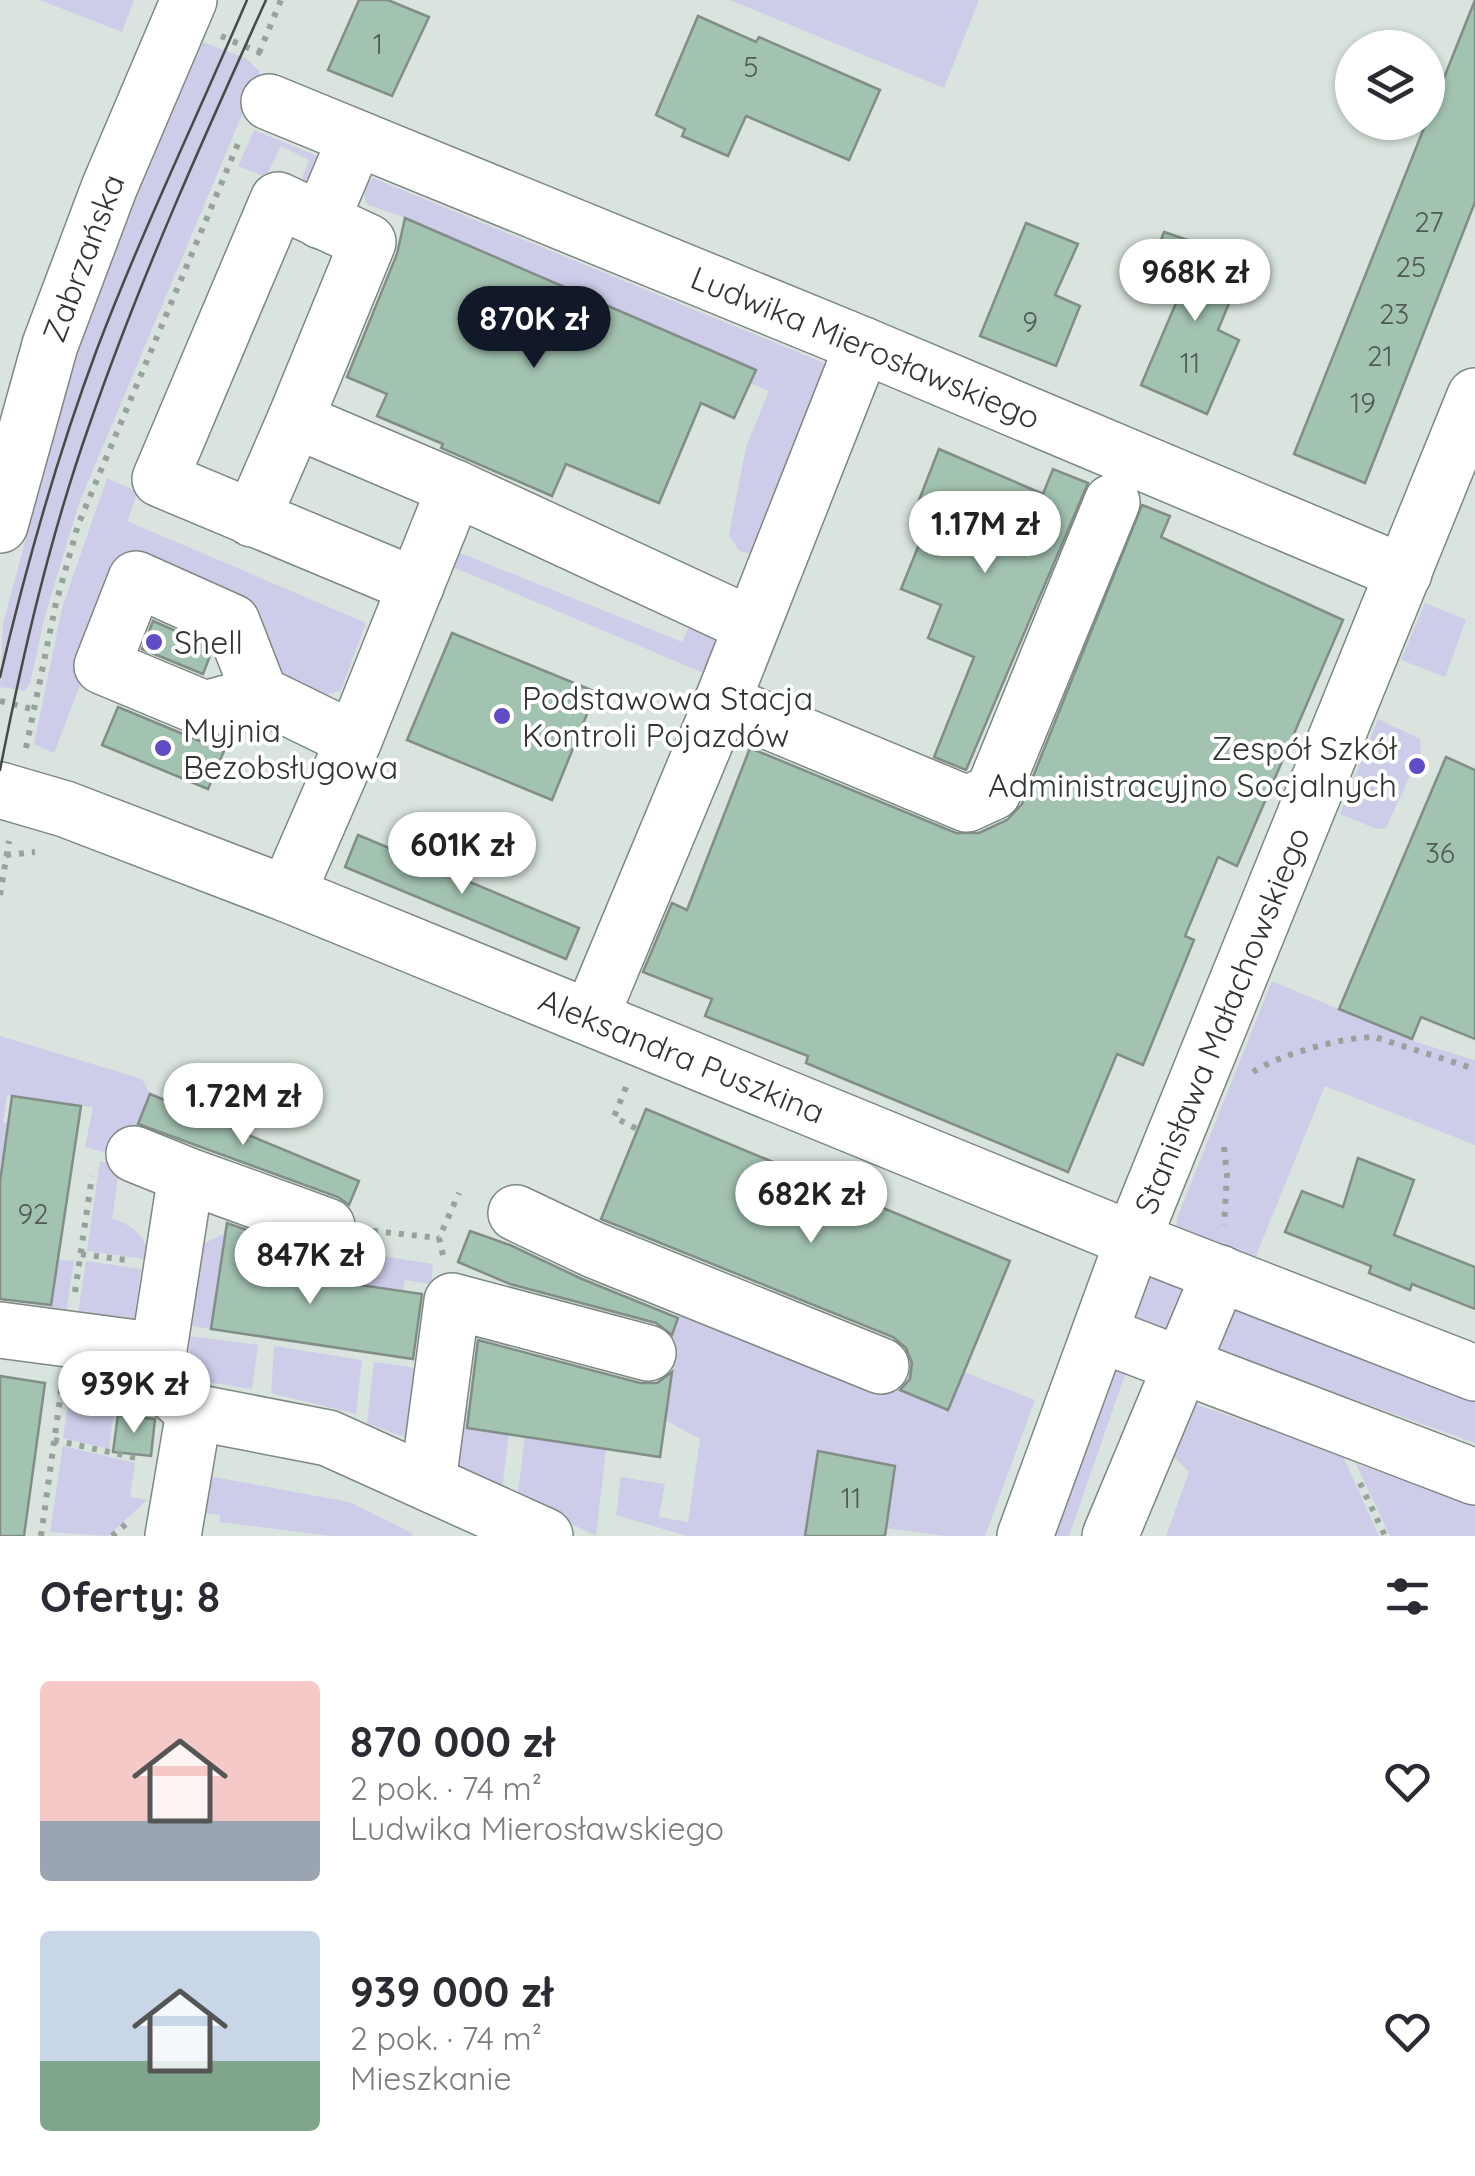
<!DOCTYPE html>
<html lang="pl">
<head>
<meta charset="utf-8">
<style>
  body { margin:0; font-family:Quicksand,sans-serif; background:#f7f7f7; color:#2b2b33; height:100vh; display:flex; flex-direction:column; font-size:38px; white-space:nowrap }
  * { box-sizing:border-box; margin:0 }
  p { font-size:32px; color:#7c7c81 }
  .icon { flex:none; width:55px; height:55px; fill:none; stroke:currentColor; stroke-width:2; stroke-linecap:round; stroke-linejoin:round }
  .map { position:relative; height:1536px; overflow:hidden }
  .details { display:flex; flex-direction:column; background:#fff; flex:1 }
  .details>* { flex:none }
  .buttons { position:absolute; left:1335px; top:30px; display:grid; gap:20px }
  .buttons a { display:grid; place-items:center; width:110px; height:110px; border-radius:50%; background:#fff; box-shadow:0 2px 8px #0004; font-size:50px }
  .price { position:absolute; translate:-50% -85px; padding:0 22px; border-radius:35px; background:#fff; color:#222; font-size:32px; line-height:65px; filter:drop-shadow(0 2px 5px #0008) }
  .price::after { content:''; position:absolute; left:50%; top:60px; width:30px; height:22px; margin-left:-15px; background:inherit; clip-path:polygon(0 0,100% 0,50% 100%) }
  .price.on { background:#111827; color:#fff }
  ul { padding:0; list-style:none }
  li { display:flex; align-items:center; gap:30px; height:250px; padding:0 40px }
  li span { display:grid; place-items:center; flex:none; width:280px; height:200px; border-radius:10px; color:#555 }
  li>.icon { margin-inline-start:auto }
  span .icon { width:120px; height:120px; fill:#fffc; stroke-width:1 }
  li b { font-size:42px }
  h2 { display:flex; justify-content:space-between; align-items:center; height:120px; padding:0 40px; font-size:42px }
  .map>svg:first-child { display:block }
  .green { fill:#cdcdea }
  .building { fill:#a3c3b1; stroke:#828d87; stroke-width:2.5 }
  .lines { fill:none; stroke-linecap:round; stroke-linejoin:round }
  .minor-casing { stroke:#7d8882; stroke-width:58 }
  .path { stroke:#98a29c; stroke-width:6; stroke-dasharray:5 8; stroke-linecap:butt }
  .minor { stroke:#fff; stroke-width:55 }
  .tram { stroke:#454b47; stroke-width:2.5 }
  .poi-dot { fill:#604cc5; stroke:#fff; stroke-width:4 }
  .labels { text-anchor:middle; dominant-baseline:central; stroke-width:8; stroke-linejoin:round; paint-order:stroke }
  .number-label { font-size:28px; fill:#4e5a53 }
  .street-label { font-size:32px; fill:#323734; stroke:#fff }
  .poi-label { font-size:32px; fill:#323734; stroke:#fff; text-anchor:start }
</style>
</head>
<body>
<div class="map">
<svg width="1475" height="1536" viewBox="0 0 1475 1536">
  <rect width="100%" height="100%" fill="#d8e4dd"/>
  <g class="green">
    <polygon points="40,0 134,0 122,32"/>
    <polygon points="730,0 979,0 944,88"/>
    <polygon points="203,42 247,59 260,72 80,501 46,612 30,683 25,691 0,687 3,624 87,310 141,176"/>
    <polygon points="254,130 318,156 317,184 300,183 309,160 281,146 266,177 238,166"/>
    <polygon points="373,178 834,367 753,554 739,551 729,535 746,447 769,391 750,383 755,370 406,218 366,204 363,187"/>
    <polygon points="107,478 138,492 127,521 366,623 341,690 317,698 290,689 251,602 130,554 54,753 34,744 62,608"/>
    <polygon points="453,550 682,642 695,614 717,628 723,646 713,677 453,567"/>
    <polygon points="1425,603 1466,620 1445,677 1401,660"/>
    <polygon points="1378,719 1420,739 1421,752 1386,828 1377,829 1340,814"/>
    <polygon points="1272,981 1416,1042 1475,1060 1475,1145 1325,1086 1253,1263 1176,1228 1177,1218"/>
    <polygon points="0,1036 142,1079 150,1094 122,1157 85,1147 93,1107 7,1095 3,1122 8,1123 0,1182"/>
    <path d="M100 1161 120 1165 112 1218C135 1227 144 1235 152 1260L87 1251Z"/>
    <polygon points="227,1232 433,1264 431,1284 405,1280 403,1291 251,1269 252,1259 223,1255 211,1329 192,1326 203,1244"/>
    <polygon points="59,1260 74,1261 64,1326 51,1310"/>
    <polygon points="86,1261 141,1269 132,1336 76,1327"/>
    <polygon points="697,1267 1035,1400 985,1536 945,1536 886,1528 895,1466 818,1452 805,1536 687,1536 616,1515 621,1477 665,1484 659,1517 688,1522 700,1439 665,1420 673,1367 669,1345"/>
    <polygon points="1148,1271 1185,1287 1176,1334 1125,1317"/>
    <polygon points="1243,1307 1475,1398 1475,1443 1206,1346 1222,1313"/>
    <polygon points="189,1336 258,1345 252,1389 203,1381 191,1363"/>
    <polygon points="274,1346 362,1360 356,1414 271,1393"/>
    <polygon points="374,1362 431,1370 422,1444 367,1423"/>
    <polygon points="1109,1362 1129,1363 1069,1536 1042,1536"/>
    <polygon points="73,1368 134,1379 129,1411 114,1409 109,1449 63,1438"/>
    <polygon points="1184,1400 1343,1456 1379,1536 1166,1536 1189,1472 1164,1447"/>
    <polygon points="457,1406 469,1408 466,1428 509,1434 502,1489 445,1464"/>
    <polygon points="525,1437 606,1449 596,1536 517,1498"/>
    <polygon points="63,1446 135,1463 130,1497 147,1500 108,1536 50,1532"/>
    <polygon points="1356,1464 1475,1504 1475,1536 1390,1536"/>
    <polygon points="187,1472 349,1502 412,1533 412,1536 331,1536 220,1522 220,1515 192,1512"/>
  </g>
  <g class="building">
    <polygon points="359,0 388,0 429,17 392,96 328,70"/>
    <polygon points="1475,0 1475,202 1365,483 1294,454"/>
    <polygon points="698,16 756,42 759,37 880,90 849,160 746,116 728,156 682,136 685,129 656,115"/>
    <polygon points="405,218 756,370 734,418 701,403 659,503 566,464 552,496 441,448 443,444 377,416 387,394 347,377 397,254"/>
    <polygon points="1026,223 1078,244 1055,295 1080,306 1056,366 980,336"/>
    <polygon points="1164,232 1247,260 1218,330 1239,340 1207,414 1141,385 1188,275 1152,263"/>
    <polygon points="939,449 1043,494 1053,469 1088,483 966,770 934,757 974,657 928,638 941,605 901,589 929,520 914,513"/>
    <polygon points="1142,505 1170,516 1161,537 1343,620 1237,866 1218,857 1185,936 1194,940 1143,1065 1117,1054 1068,1172 837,1076 806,1063 808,1056 705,1016 712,999 643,972 672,903 687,910 750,748 956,833 979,833 1007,820 1022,804"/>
    <polygon points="153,621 208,645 211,653 203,674 142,649"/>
    <polygon points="452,633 596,692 552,800 407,740"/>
    <polygon points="118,707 224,751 208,789 102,745"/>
    <polygon points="1446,757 1475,770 1475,1039 1421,1017 1412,1039 1339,1009"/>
    <polygon points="358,835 579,928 566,959 345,867"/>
    <polygon points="150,1094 359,1181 349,1205 338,1197 138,1124"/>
    <polygon points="12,1096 81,1106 51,1305 0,1299 0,1182"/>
    <polygon points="646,1109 1010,1261 948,1410 900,1390 910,1379 912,1363 906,1348 893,1337 601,1219"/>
    <polygon points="1358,1158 1414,1180 1394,1235 1475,1267 1475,1309 1412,1284 1410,1290 1369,1273 1371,1266 1285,1232 1302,1191 1343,1207"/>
    <polygon points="227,1223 255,1233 251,1269 422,1294 413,1359 211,1329"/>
    <polygon points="470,1231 510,1245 582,1279 678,1318 672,1335 656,1323 510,1284 458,1262"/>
    <polygon points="478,1340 640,1383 657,1383 672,1372 660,1457 467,1428"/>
    <polygon points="0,1376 45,1383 24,1536 0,1536"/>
    <polygon points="118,1415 155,1419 151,1456 113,1452"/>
    <polygon points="818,1451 895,1466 885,1536 805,1536"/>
  </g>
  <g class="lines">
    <g class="minor-casing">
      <g id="minor">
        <path id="s1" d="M269 102 863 345 1404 573"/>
        <polyline points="321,221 356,138"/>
        <polyline points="252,519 295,420"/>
        <path id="s2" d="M0 525 50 345 109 188 189 0"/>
        <polyline points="416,586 160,479 278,200 368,242 295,420 455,488"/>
        <polyline points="260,694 232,622 136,579 102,666 205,709 260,694 354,740"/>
        <polyline points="722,702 967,804 993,792 1112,502"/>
        <path id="s3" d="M0 790 65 809 287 894 1133 1240 1475 1373"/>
        <polyline points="287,894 354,740 455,488 751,625"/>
        <polyline points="591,1016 722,702 863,345"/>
        <polyline points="134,1154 186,1175"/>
        <polyline points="516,1213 594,1250 881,1366"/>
        <polyline points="327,1226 186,1175 157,1362 166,1387 194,1412 328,1438 545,1536"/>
        <polyline points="0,1330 159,1351"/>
        <polyline points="1100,1334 1475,1477"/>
        <polyline points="428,1482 452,1301 648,1353"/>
        <polyline points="173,1536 194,1412"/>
        <path id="s4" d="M1025 1536 1144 1211 1475 396"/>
        <polyline points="1110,1536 1220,1273"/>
      </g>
    </g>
    <g class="path">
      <polyline points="221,36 265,55"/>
      <polyline points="259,53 281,0"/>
      <polyline points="0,701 32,709"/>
      <polyline points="26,748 56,603 78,525 240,139"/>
      <polyline points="6,855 35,852"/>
      <polyline points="0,895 9,841"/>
      <path d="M1253 1072C1281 1054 1342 1037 1375 1037L1475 1069"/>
      <polyline points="626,1087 614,1117 637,1129"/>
      <polyline points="1224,1147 1227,1174 1224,1225"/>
      <polyline points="373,1231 439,1238"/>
      <polyline points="81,1254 126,1260"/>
      <polyline points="443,1255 439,1238 459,1193"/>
      <polyline points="75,1292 92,1176"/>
      <polyline points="54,1440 141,1459"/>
      <polyline points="1360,1483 1385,1536"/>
      <polyline points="41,1536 62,1384"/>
      <polyline points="112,1536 126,1524"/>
    </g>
    <use href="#minor" class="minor"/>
    <g class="tram">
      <path d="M0 677C26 566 57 456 97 349 142 231 197 117 247 0"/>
      <path d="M0 770C23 653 50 536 90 423 140 279 203 139 266 0"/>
    </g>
  </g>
  <g class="poi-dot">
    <circle cx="154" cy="642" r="10"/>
    <circle cx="502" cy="716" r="10"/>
    <circle cx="163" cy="748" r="10"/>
    <circle cx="1417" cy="766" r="10"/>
  </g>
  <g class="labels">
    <g class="number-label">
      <text x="378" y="43">1</text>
      <text x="751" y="66">5</text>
      <text x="1429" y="221">27</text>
      <text x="1411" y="266">25</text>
      <text x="1394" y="313">23</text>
      <text x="1030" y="321">9</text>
      <text x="1380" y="355">21</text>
      <text x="1190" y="362">11</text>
      <text x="1363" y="402">19</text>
      <text x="1440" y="852">36</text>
      <text x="33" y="1213">92</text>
      <text x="851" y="1497">11</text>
    </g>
    <g class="street-label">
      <text stroke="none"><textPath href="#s2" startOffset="280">Zabrzańska</textPath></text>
      <text stroke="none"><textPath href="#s1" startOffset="645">Ludwika Mierosławskiego</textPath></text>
      <text stroke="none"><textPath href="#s4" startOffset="552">Stanisława Małachowskiego</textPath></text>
      <text stroke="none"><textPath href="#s3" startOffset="732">Aleksandra Puszkina</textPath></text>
    </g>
    <g class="poi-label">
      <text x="174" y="642">Shell</text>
      <text x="522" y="698">Podstawowa Stacja<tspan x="522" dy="37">Kontroli Pojazdów</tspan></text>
      <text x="183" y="730">Myjnia<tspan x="183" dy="37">Bezobsługowa</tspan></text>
      <text x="1397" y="748" text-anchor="end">Zespół Szkół<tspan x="1397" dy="37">Administracyjno Socjalnych</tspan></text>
    </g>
  </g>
</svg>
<div class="buttons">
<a><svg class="icon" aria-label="layers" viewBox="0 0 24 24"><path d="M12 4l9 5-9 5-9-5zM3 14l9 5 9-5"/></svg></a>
</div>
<b class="price" style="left:1195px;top:324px">968K zł</b>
<b class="price on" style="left:534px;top:371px">870K zł</b>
<b class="price" style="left:985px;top:576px">1.17M zł</b>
<b class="price" style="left:462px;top:897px">601K zł</b>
<b class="price" style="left:243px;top:1148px">1.72M zł</b>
<b class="price" style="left:811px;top:1246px">682K zł</b>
<b class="price" style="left:310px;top:1307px">847K zł</b>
<b class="price" style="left:134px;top:1436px">939K zł</b>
</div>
<section class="details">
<h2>Oferty: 8<svg class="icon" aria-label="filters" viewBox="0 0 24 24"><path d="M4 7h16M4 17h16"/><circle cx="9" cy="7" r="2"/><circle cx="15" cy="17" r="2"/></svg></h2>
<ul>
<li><span style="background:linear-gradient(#f6c9c9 70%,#9aa5b1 0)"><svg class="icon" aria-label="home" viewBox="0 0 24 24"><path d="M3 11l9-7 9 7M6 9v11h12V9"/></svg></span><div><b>870 000 zł</b><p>2 pok. · 74 m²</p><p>Ludwika Mierosławskiego</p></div><svg class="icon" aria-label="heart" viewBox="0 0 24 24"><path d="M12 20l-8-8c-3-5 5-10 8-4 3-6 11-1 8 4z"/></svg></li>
<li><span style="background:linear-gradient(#c9d6e8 65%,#7fa58c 0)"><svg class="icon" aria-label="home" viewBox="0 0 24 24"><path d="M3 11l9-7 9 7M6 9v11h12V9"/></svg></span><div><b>939 000 zł</b><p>2 pok. · 74 m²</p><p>Mieszkanie</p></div><svg class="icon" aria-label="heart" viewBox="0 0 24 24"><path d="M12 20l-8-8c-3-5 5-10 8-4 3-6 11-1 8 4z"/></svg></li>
</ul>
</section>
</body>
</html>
